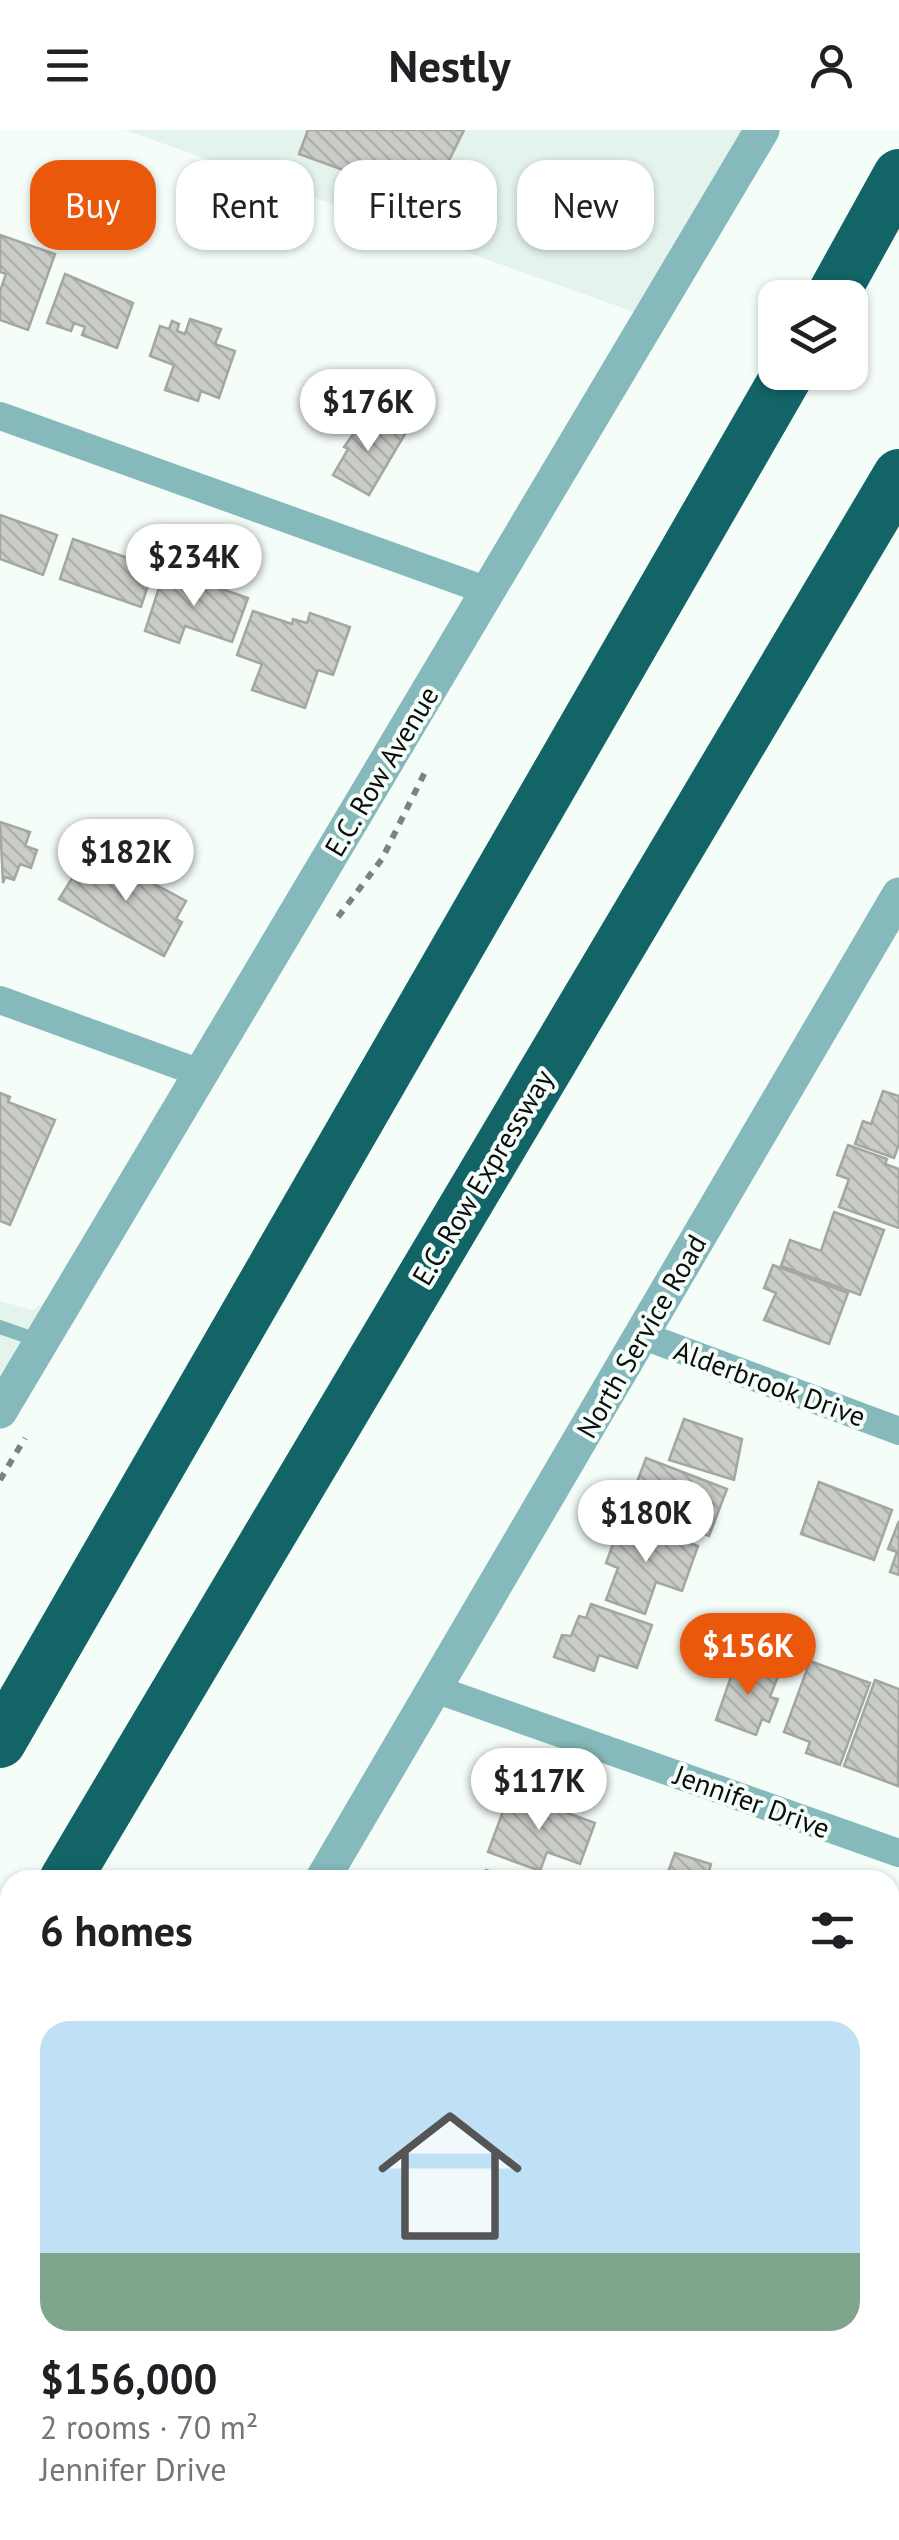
<!DOCTYPE html>
<html lang="en">
<head>
<meta charset="utf-8">
<style>
  body { margin:0; font-family:"PT Sans",sans-serif; background:#f2f2f2; color:#202124; height:100vh; display:flex; flex-direction:column; font-size:38px; white-space:nowrap }
  * { box-sizing:border-box; margin:0 }
  p { font-size:32px; color:#757577 }
  .icon { flex:none; width:55px; height:55px; fill:none; stroke:currentColor; stroke-width:2; stroke-linecap:round; stroke-linejoin:round }
  .map { position:relative; flex:1; overflow:hidden }
  .sheet { position:absolute; left:0px; top:1740px; width:900px; height:670px; display:flex; flex-direction:column; background:#fff; border-radius:30px 30px 0 0; box-shadow:0 2px 8px #0004 }
  .sheet>* { flex:none }
  .top-card { position:absolute; left:30px; top:30px; width:840px; height:90px; display:flex; gap:20px }
  .controls { position:absolute; left:758px; top:150px; display:grid; gap:20px }
  .controls a { display:grid; place-items:center; width:110px; height:110px; border-radius:20px; background:#fff; box-shadow:0 2px 8px #0004; font-size:50px }
  .price { position:absolute; translate:-50% -85px; padding:0 22px; border-radius:35px; background:#fff; color:#222; font-size:32px; line-height:65px; filter:drop-shadow(0 2px 5px #0008) }
  .price::after { content:''; position:absolute; left:50%; top:60px; width:30px; height:22px; margin-left:-15px; background:inherit; clip-path:polygon(0 0,100% 0,50% 100%) }
  .price.selected { background:#ea580c; color:#fff }
  ul { padding:0; list-style:none }
  li { display:grid; align-content:center; gap:20px; height:530px; padding:0 40px }
  li span { display:grid; place-items:center; height:310px; border-radius:30px; color:#555 }
  li>.icon { margin-inline-start:auto }
  span .icon { width:180px; height:180px; fill:#fffc; stroke-width:1 }
  li b { font-size:42px }
  h2 { display:flex; justify-content:space-between; align-items:center; height:120px; padding:0 40px; font-size:42px }
  .tag { padding:0 35px; border-radius:30px; background:#fff; box-shadow:0 2px 8px #0004; font-size:35px; line-height:90px }
  .tag.selected { background:#ea580c; color:#fff }
  header { display:flex; justify-content:space-between; align-items:center; height:130px; padding:0 40px; background:#fff; font-size:45px; font-weight:800 }
  .map>svg:first-child { display:block }
  .built { fill:#e4f3eb }
  .building { fill:url(#building-back-hatch); stroke:#a3a7a0; stroke-width:2.5 }
  .lines { fill:none; stroke-linecap:round; stroke-linejoin:round }
  .path { stroke:#7d827f; stroke-width:6; stroke-dasharray:8 8; stroke-linecap:butt }
  .service { stroke:#85b9bb; stroke-width:14 }
  .minor { stroke:#85b9bb; stroke-width:28 }
  .tertiary { stroke:#85b9bb; stroke-width:35 }
  .motorway { stroke:#126467; stroke-width:52 }
  .motorway-bridge { stroke:#126467; stroke-width:52 }
  .labels { text-anchor:middle; dominant-baseline:central; stroke-width:8; stroke-linejoin:round; paint-order:stroke }
  .street-label { font-size:28px; fill:#0a0d0b; stroke:#f5fdf9 }
</style>
</head>
<body>
<header><svg class="icon" aria-label="menu" viewBox="0 0 24 24"><path d="M4 6h16M4 12h16M4 18h16"/></svg>Nestly<svg class="icon" aria-label="person" viewBox="0 0 24 24"><circle cx="12" cy="8" r="4"/><path d="M4 21q1-7 8-7t8 7"/></svg></header>
<div class="map">
<svg width="899" height="2410" viewBox="0 0 899 2410">
  <defs>
    <pattern id="building-back-hatch" width="6" height="6" patternUnits="userSpaceOnUse" patternTransform="scale(2.5)"><rect width="6" height="6" fill="#cacdc7"/><path d="M-1 5l2 2M0 0l6 6M5-1l2 2" fill="none" stroke="#acafaa"/></pattern>
  </defs>
  <rect width="100%" height="100%" fill="#f5fdf9"/>
  <g class="built">
    <polygon points="125,0 743,0 634,182"/>
    <polygon points="49,1170 0,1252 0,1171 32,1180"/>
  </g>
  <g class="building">
    <polygon points="308,0 464,0 429,71 299,24"/>
    <polygon points="0,105 55,124 28,200 0,190 0,161 6,144 0,142"/>
    <polygon points="65,144 133,173 117,218 82,205 85,197 74,193 71,201 47,193"/>
    <polygon points="190,189 221,199 215,214 235,221 219,268 201,261 198,271 165,260 174,235 150,226 160,196 169,199 172,191 179,194 177,201 185,204"/>
    <polygon points="368,283 405,304 369,365 333,345 348,319 344,317"/>
    <polygon points="0,385 57,405 43,445 0,429"/>
    <polygon points="73,409 154,437 141,477 60,449"/>
    <polygon points="165,439 248,468 232,512 185,496 179,513 145,501"/>
    <polygon points="253,481 292,494 293,489 307,493 310,483 350,497 333,545 318,540 305,578 252,560 262,534 237,525"/>
    <polygon points="0,692 30,702 25,716 37,720 31,738 20,734 14,750 5,747 3,753"/>
    <polygon points="88,723 103,731 96,744 113,753 121,736 186,771 176,789 182,792 164,826 59,769"/>
    <polygon points="883,961 899,966 899,1014 894,1028 855,1014 863,991 871,994"/>
    <polygon points="0,963 10,967 8,972 55,990 10,1095 0,1091"/>
    <polygon points="848,1015 887,1029 885,1034 899,1039 899,1098 839,1077 849,1049 837,1045"/>
    <polygon points="834,1082 884,1100 860,1165 781,1136 790,1110 821,1121"/>
    <polygon points="773,1135 848,1163 829,1214 764,1190 776,1163 764,1158"/>
    <polygon points="684,1289 742,1309 734,1350 669,1330"/>
    <polygon points="646,1328 727,1359 709,1406 635,1378 640,1362 634,1360"/>
    <polygon points="819,1352 892,1380 874,1430 801,1404"/>
    <polygon points="622,1389 698,1416 682,1461 656,1452 645,1484 606,1470 618,1438 606,1433"/>
    <polygon points="899,1391 899,1445 890,1442 897,1422 888,1419"/>
    <polygon points="591,1474 652,1495 637,1538 599,1525 594,1541 554,1527 562,1505 571,1506 579,1486 586,1488"/>
    <polygon points="737,1529 779,1544 770,1567 778,1569 769,1592 762,1589 756,1605 716,1590"/>
    <polygon points="810,1531 870,1553 840,1635 806,1623 810,1612 784,1602"/>
    <polygon points="875,1550 899,1559 898,1656 844,1636"/>
    <polygon points="510,1662 595,1693 580,1734 547,1722 540,1741 488,1722"/>
    <polygon points="675,1723 711,1734 707,1748 712,1750 665,1750"/>
    <polygon points="486,1740 514,1750 482,1750"/>
    <polygon points="890,1797 899,1801 890,1827"/>
    <polygon points="899,1837 899,1914 890,1911 890,1862"/>
    <polygon points="890,2044 899,2047 899,2090 890,2116"/>
    <polygon points="899,2113 899,2139 891,2136"/>
  </g>
  <g class="lines">
    <g class="path">
      <polyline points="338,787 382,729 426,640"/>
      <polyline points="0,1350 25,1308"/>
    </g>
    <polyline class="service" points="0,1197 40,1211"/>
    <g class="minor">
      <polyline points="0,286 488,461"/>
      <polyline points="0,870 200,943"/>
      <polyline points="641,1205 899,1301"/>
      <polyline points="435,1559 899,1723"/>
      <polyline points="890,2228 899,2232"/>
    </g>
    <g class="tertiary">
      <polyline points="0,1281 762,0"/>
      <polyline points="322,1750 899,765"/>
      <polyline points="0,2298 10,2281"/>
    </g>
    <g class="motorway">
      <polyline points="831,168 899,45"/>
      <polyline points="0,1612 789,242"/>
      <polyline points="65,1750 899,345"/>
    </g>
    <polyline class="motorway-bridge" points="0,1860 10,1843"/>
  </g>
  <g class="labels">
    <g class="street-label">
      <text transform="translate(381 641) rotate(-59)">E.C. Row Avenue</text>
      <text transform="translate(482 1047) rotate(-59)">E.C. Row Expressway</text>
      <text transform="translate(641 1206) rotate(-60)">North Service Road</text>
      <text transform="translate(770 1253) rotate(20)">Alderbrook Drive</text>
      <text transform="translate(752 1671) rotate(20)">Jennifer Drive</text>
    </g>
  </g>
</svg>
<div class="controls">
<a><svg class="icon" aria-label="layers" viewBox="0 0 24 24"><path d="M12 4l9 5-9 5-9-5zM3 14l9 5 9-5"/></svg></a>
</div>
<b class="price" style="left:368px;top:324px">$176K</b>
<b class="price" style="left:194px;top:479px">$234K</b>
<b class="price" style="left:126px;top:774px">$182K</b>
<b class="price" style="left:646px;top:1435px">$180K</b>
<b class="price selected" style="left:748px;top:1568px">$156K</b>
<b class="price" style="left:539px;top:1703px">$117K</b>
<div class="top-card">
<a class="tag selected">Buy</a>
<a class="tag">Rent</a>
<a class="tag">Filters</a>
<a class="tag">New</a>
</div>
<section class="sheet">
<h2>6 homes<svg class="icon" aria-label="filters" viewBox="0 0 24 24"><path d="M4 7h16M4 17h16"/><circle cx="9" cy="7" r="2"/><circle cx="15" cy="17" r="2"/></svg></h2>
<ul>
<li><span style="background:linear-gradient(#bfe0f5 75%,#7fa58c 0)"><svg class="icon" aria-label="home" viewBox="0 0 24 24"><path d="M3 11l9-7 9 7M6 9v11h12V9"/></svg></span><div><b>$156,000</b><p>2 rooms · 70 m²</p><p>Jennifer Drive</p></div></li>
</ul>
</section>
</div>
</body>
</html>
